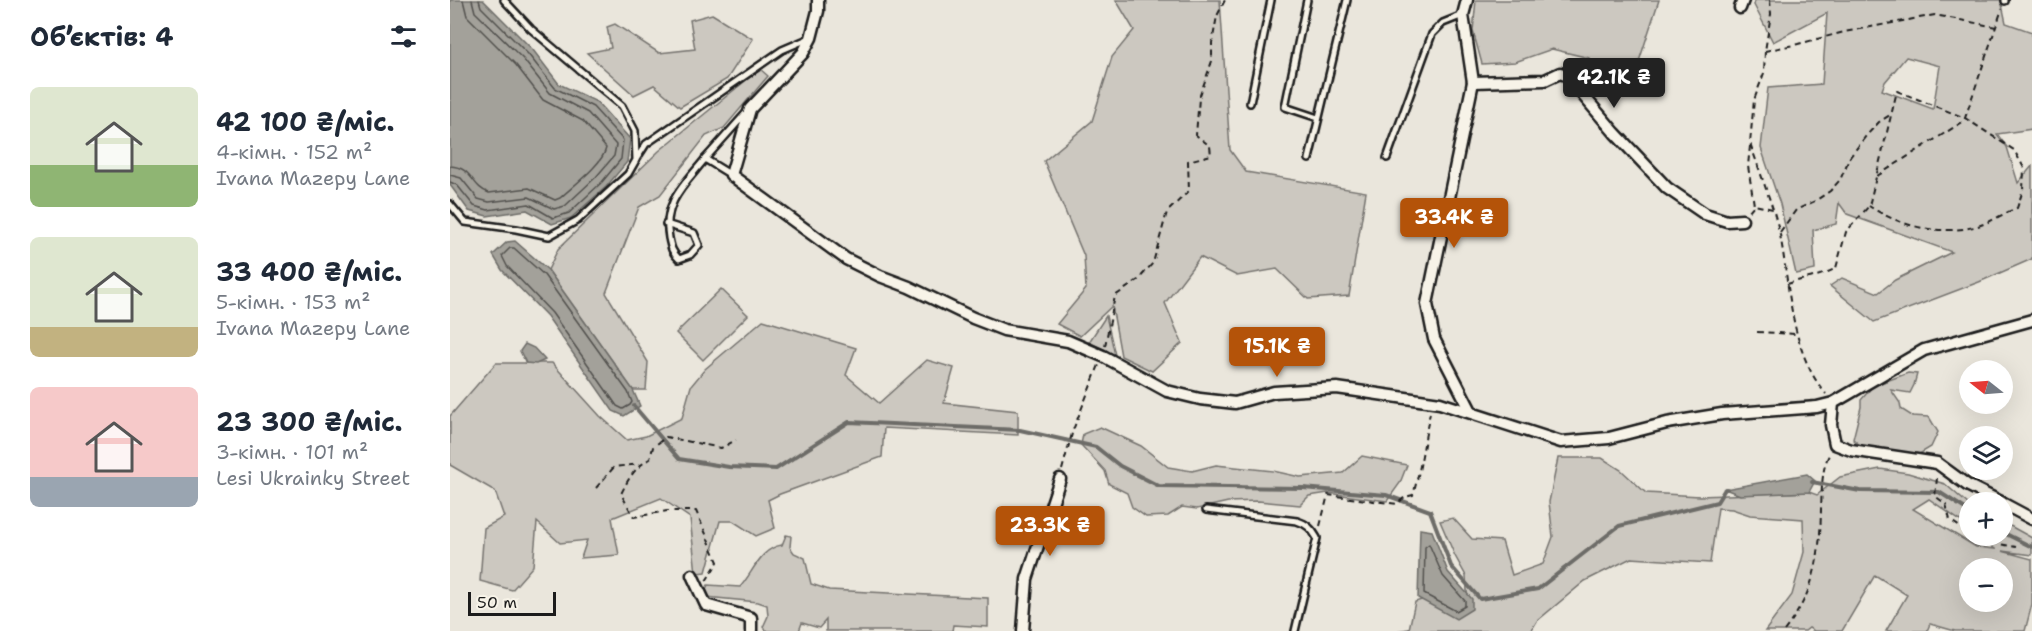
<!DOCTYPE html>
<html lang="uk">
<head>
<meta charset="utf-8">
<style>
  body { margin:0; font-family:"Shantell Sans",sans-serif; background:#f2f2f3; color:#1f2937; height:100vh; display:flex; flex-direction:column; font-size:22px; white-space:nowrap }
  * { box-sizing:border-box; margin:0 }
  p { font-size:20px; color:#747a83 }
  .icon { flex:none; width:33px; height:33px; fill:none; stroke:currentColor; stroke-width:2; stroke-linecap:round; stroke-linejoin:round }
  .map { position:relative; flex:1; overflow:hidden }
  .side { display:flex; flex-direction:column; background:#fff; width:450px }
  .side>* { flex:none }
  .needle { width:39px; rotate:287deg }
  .buttons { position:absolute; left:1509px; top:360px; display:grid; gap:12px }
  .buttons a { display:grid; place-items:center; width:54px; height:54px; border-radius:50%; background:#fff; box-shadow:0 6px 24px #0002; font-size:30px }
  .scale { position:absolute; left:18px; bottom:15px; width:88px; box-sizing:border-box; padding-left:6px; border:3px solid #1c1c1c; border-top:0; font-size:16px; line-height:21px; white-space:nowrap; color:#1c1c1c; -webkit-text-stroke:4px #f7f3e8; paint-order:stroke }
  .price { position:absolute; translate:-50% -51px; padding:0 14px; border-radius:6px; background:#b45309; color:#fff; font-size:20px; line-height:39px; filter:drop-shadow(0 2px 3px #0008) }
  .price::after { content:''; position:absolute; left:50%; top:36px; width:18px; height:14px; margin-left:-9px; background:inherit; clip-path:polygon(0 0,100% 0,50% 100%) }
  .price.selected { background:#222; color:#fff }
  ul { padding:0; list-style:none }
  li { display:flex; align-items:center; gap:18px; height:150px; padding:0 30px }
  li span { display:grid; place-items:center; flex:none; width:168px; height:120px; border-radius:9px; color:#555 }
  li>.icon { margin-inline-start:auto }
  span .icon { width:72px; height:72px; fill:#fffc; stroke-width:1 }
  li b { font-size:26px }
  h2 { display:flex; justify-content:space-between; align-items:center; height:72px; padding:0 30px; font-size:26px }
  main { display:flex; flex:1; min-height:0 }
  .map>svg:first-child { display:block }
  .green { fill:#ccc8c0; stroke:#74726e; stroke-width:1.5; fill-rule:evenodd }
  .water { fill:#a3a19a; stroke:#6d6c68; stroke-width:1.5 }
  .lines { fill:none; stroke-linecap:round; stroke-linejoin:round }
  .shore { stroke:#52514e; stroke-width:1.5 }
  .stream { stroke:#6d6c68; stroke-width:4 }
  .service-casing { stroke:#1c1c1c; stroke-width:10 }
  .minor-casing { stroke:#1c1c1c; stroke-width:15 }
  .path { stroke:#1c1c1c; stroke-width:2; stroke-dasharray:6 4.5; stroke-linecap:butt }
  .service { stroke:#f7f3e8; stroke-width:5 }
  .minor { stroke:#f7f3e8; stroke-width:10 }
</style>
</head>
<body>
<main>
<section class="side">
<h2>Об’єктів: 4<svg class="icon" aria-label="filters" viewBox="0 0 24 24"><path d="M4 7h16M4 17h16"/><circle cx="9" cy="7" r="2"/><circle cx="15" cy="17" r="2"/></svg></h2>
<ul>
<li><span style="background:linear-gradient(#dfe7d0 65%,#8fb573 0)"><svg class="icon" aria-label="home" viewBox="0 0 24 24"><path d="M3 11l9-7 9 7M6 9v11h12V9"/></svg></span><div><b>42 100 ₴/міс.</b><p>4-кімн. · 152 m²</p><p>Ivana Mazepy Lane</p></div></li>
<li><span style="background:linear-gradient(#dfe7d0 75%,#c2b280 0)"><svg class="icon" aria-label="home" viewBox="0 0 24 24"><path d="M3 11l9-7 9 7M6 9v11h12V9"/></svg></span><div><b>33 400 ₴/міс.</b><p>5-кімн. · 153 m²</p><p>Ivana Mazepy Lane</p></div></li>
<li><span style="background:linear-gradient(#f6c9c9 75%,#9aa5b1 0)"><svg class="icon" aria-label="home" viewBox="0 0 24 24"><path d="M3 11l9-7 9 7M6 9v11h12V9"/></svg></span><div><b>23 300 ₴/міс.</b><p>3-кімн. · 101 m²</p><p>Lesi Ukrainky Street</p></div></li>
</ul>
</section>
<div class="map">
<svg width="1582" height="631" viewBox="0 0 1582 631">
  <rect width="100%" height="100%" fill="#eae6dc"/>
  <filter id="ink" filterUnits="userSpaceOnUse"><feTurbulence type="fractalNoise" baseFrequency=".0167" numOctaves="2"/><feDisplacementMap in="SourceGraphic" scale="12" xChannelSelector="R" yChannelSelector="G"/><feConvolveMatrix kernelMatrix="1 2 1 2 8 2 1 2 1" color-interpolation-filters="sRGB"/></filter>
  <g filter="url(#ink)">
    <g class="green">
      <polygon points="666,0 770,0 780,150 796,172 916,192 899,296 858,299 827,269 787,276 750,257 715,303 732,343 702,371 671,356 662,306 630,336 607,324 636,289 634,256 594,161 642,121 662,57 684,30"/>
      <polygon points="1026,0 1209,0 1179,92 1151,95 1139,58 1102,49 1065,62 1032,64 1023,31"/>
      <path d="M1305 0H1551L1556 23 1582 32V129L1547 134 1557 147 1568 183 1582 166V259L1529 282 1424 322 1380 286 1392 278 1428 293 1445 280 1502 252 1397 214 1389 203 1386 224 1363 230 1365 270 1346 274 1330 204 1311 148 1318 88 1372 84 1377 13 1323 42 1304 5ZM1456 57 1490 66 1483 109 1432 90 1435 82Z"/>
      <polygon points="262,14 303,39 277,79 230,107 204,85 184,95 137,53 161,48 157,27 165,24 209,53 245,49 240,20"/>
      <polygon points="310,69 318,76 274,128 256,136 210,195 189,207 156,293 198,362 196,390 183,390 98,270 108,249 209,151"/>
      <polygon points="271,289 298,315 253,360 226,333"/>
      <polygon points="656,316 665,355 639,342"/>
      <polygon points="313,320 406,348 396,375 429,403 477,360 504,368 494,403 568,411 568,435 434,428 432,457 330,494 318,500 325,528 306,536 283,521 270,521 256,572 246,573 240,518 211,498 162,518 169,555 131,558 137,540 110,543 87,522 83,566 62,590 30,581 34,528 54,517 45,491 0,465 0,416 46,363 102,363 150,416 177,440 196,436 232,418 241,386 255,369"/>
      <polygon points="1458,373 1467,374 1464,385 1460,393 1441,390 1450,403 1451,409 1462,416 1479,417 1488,432 1481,447 1466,456 1453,452 1436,453 1414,449 1403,439 1411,407 1411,400 1423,386"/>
      <polygon points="650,427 691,446 718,467 742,471 766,465 823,471 850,477 893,473 912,456 957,465 950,483 937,501 878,493 859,496 850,505 808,501 778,502 747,509 732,507 718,516 696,517 682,507 677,493 659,484 655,471 631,445 633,434"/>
      <path d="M1108 458H1152L1171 470 1196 493 1250 496 1359 492 1367 495 1390 477 1430 469 1458 473 1495 484 1519 505V527L1479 499 1463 509 1526 547 1545 549 1529 536H1552L1553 522 1582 538V555L1552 551 1582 559V604L1575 631H1505L1480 624 1477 631H1436L1457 595 1425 575 1392 631H1364L1359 628 1355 631H1315L1342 595 1354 552 1353 519 1300 515 1282 509 1268 508 1260 563 1181 558 1135 581 1087 621 1081 631H946L959 629 965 602 981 597 1018 605 1016 576 1005 556 990 521 1003 518 1022 539 1052 541 1062 575 1093 564 1103 537 1099 502ZM1520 568H1552V602H1520Z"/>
      <path d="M336 535 341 536 340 547 344 553 355 558 361 584 379 590 538 598V627L503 625 502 631H376V620L369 628 352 623 349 631H317L313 627 318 616 317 605 308 602 256 597 255 591 258 585 290 587C303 573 310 548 332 545Z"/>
    </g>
    <g class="water">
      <polygon points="0,0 33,0 83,50 109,84 147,102 180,139 177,162 156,187 121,218 102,224 77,210 37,216 19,211 0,185"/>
      <polygon points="65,241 98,270 183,390 190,406 174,416 163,411 97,316 52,270 43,255 57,242"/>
      <polygon points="75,344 84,348 95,360 86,364 76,363 70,351"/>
      <polygon points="1357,474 1365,481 1359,492 1290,495 1275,489"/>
      <polygon points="970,529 982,531 998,572 1022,599 1022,609 1006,619 968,598"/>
    </g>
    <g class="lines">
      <g class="shore">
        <path d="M0 166C23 167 21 187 39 193L79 188 105 200 110 198C123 186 153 164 156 148L133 121 93 100 66 65 17 16 13 0"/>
        <polyline points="0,175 11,178 28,199 39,202 79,197 104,209 115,206 146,177 164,156 166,145 138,113 100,93 73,59 25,12 22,0"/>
        <polyline points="0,182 7,185 24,206 38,210 79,204 103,218 119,213 152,182 171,159 173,140 143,107 105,88 78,54 31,7 29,0"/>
        <polygon points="60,248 64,248 94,275 178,392 182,402 180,405 173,409 167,406 102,313 57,266 52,256"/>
        <polygon points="979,544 993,576 1015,601 1015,606 1006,611 974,594 975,547"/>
      </g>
      <g class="stream">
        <polyline points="184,406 229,459 279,467 326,469 399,422 570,430 646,447 670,466 709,486 853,488 936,495 980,511 1001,566 1030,599 1088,589 1169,526 1267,502 1275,489 1277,489"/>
        <polyline points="1362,482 1410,491 1489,492 1520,512"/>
        <polyline points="1552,532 1582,547"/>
      </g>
      <g class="service-casing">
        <g id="service">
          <polyline points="857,0 835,107 868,118"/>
          <polyline points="1555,1 1555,0"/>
          <polyline points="800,103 821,0"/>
          <polyline points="187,158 196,144 332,50 360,38"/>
          <polyline points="937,158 982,34 993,23 1013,15"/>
          <polyline points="859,159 897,0"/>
          <polyline points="281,175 255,159 296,113"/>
          <polyline points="0,204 15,222 66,229 99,236 128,220 178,174 186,160 185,131 172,106 81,29 54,0"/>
          <path d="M216 224 244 233 249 245 240 255 229 259C222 252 221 248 219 238 212 203 235 184 255 159"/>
          <path d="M756 510 847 521C857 524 862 529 867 538L845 631"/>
        </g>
      </g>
      <g class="minor-casing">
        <g id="minor">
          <polyline points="368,0 368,11 361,38 353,53 300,109 281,175 396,259 430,276 459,287 523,318 554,330 618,341 653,356 717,391 750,399 785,403 824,392 887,388 990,403 1111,442 1159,438 1217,423 1272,414 1367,407 1383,403 1474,350 1582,320"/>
          <polyline points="1017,0 1013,15 1023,82 977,304 984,339 1021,411"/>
          <polyline points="1290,8 1293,0"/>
          <polyline points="1023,82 1095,80 1110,73 1121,77 1132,94 1165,133 1217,188 1255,214 1277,221 1292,220"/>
          <polyline points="1383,403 1381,425 1385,444 1401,450 1487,463 1517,485 1551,502"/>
          <polyline points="1552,503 1582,519"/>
          <polyline points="242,575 256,605 301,618 301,631"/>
          <polyline points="573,631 577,579 610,479"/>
        </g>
      </g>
      <g class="path">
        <polyline points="1320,0 1321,14 1315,51 1314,73 1304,100 1300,143 1323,209"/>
        <polyline points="1315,51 1348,44 1394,32 1485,15 1546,27"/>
        <polyline points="1300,146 1298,166 1304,205"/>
        <polyline points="1427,176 1514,121 1552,9"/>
        <path d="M1299 211 1304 205 1323 209C1326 219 1329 229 1331 240 1340 290 1341 353 1376 394"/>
        <polyline points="1330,232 1346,210 1365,201 1380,191 1390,180 1400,157 1416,136 1429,122 1440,115"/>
        <path d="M1337 284C1355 278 1370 277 1386 268L1396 232 1419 206 1447 91 1515 118 1564 150 1574 168 1573 190 1567 208C1554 213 1541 222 1528 226 1490 236 1451 227 1419 206"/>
        <polyline points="1307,332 1346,334"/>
        <polyline points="655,346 665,296 688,280 703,263 717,212 739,191 738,161 761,155 760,146 746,135 749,98 762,61 762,43 767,16 775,0"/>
        <polyline points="612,470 623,430 649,365"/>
        <polyline points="1487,478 1485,496 1496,504 1500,520 1520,534"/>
        <polyline points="146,488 164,467 190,464"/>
        <path d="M870 526 878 495 947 504 955 497 963 495C971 468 974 440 980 413"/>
        <polyline points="1522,536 1528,540 1566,547"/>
        <path d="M256 581 268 562 246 511H217L184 517 171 494C178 479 185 467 200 459L203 447 216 437 271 448 286 440"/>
        <path d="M1334 631C1365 592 1370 558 1371 509 1372 492 1371 470 1379 455"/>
      </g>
      <use href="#service" class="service"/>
      <use href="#minor" class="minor"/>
    </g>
  </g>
</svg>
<div class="buttons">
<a><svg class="needle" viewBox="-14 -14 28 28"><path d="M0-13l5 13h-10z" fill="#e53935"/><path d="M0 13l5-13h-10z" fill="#747a83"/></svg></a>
<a><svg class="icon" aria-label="layers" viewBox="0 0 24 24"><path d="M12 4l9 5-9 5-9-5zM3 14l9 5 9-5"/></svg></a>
<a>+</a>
<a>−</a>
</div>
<div class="scale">50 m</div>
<b class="price selected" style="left:1164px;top:109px">42.1K ₴</b>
<b class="price" style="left:1004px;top:249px">33.4K ₴</b>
<b class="price" style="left:827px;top:378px">15.1K ₴</b>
<b class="price" style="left:600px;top:557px">23.3K ₴</b>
</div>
</main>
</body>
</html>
